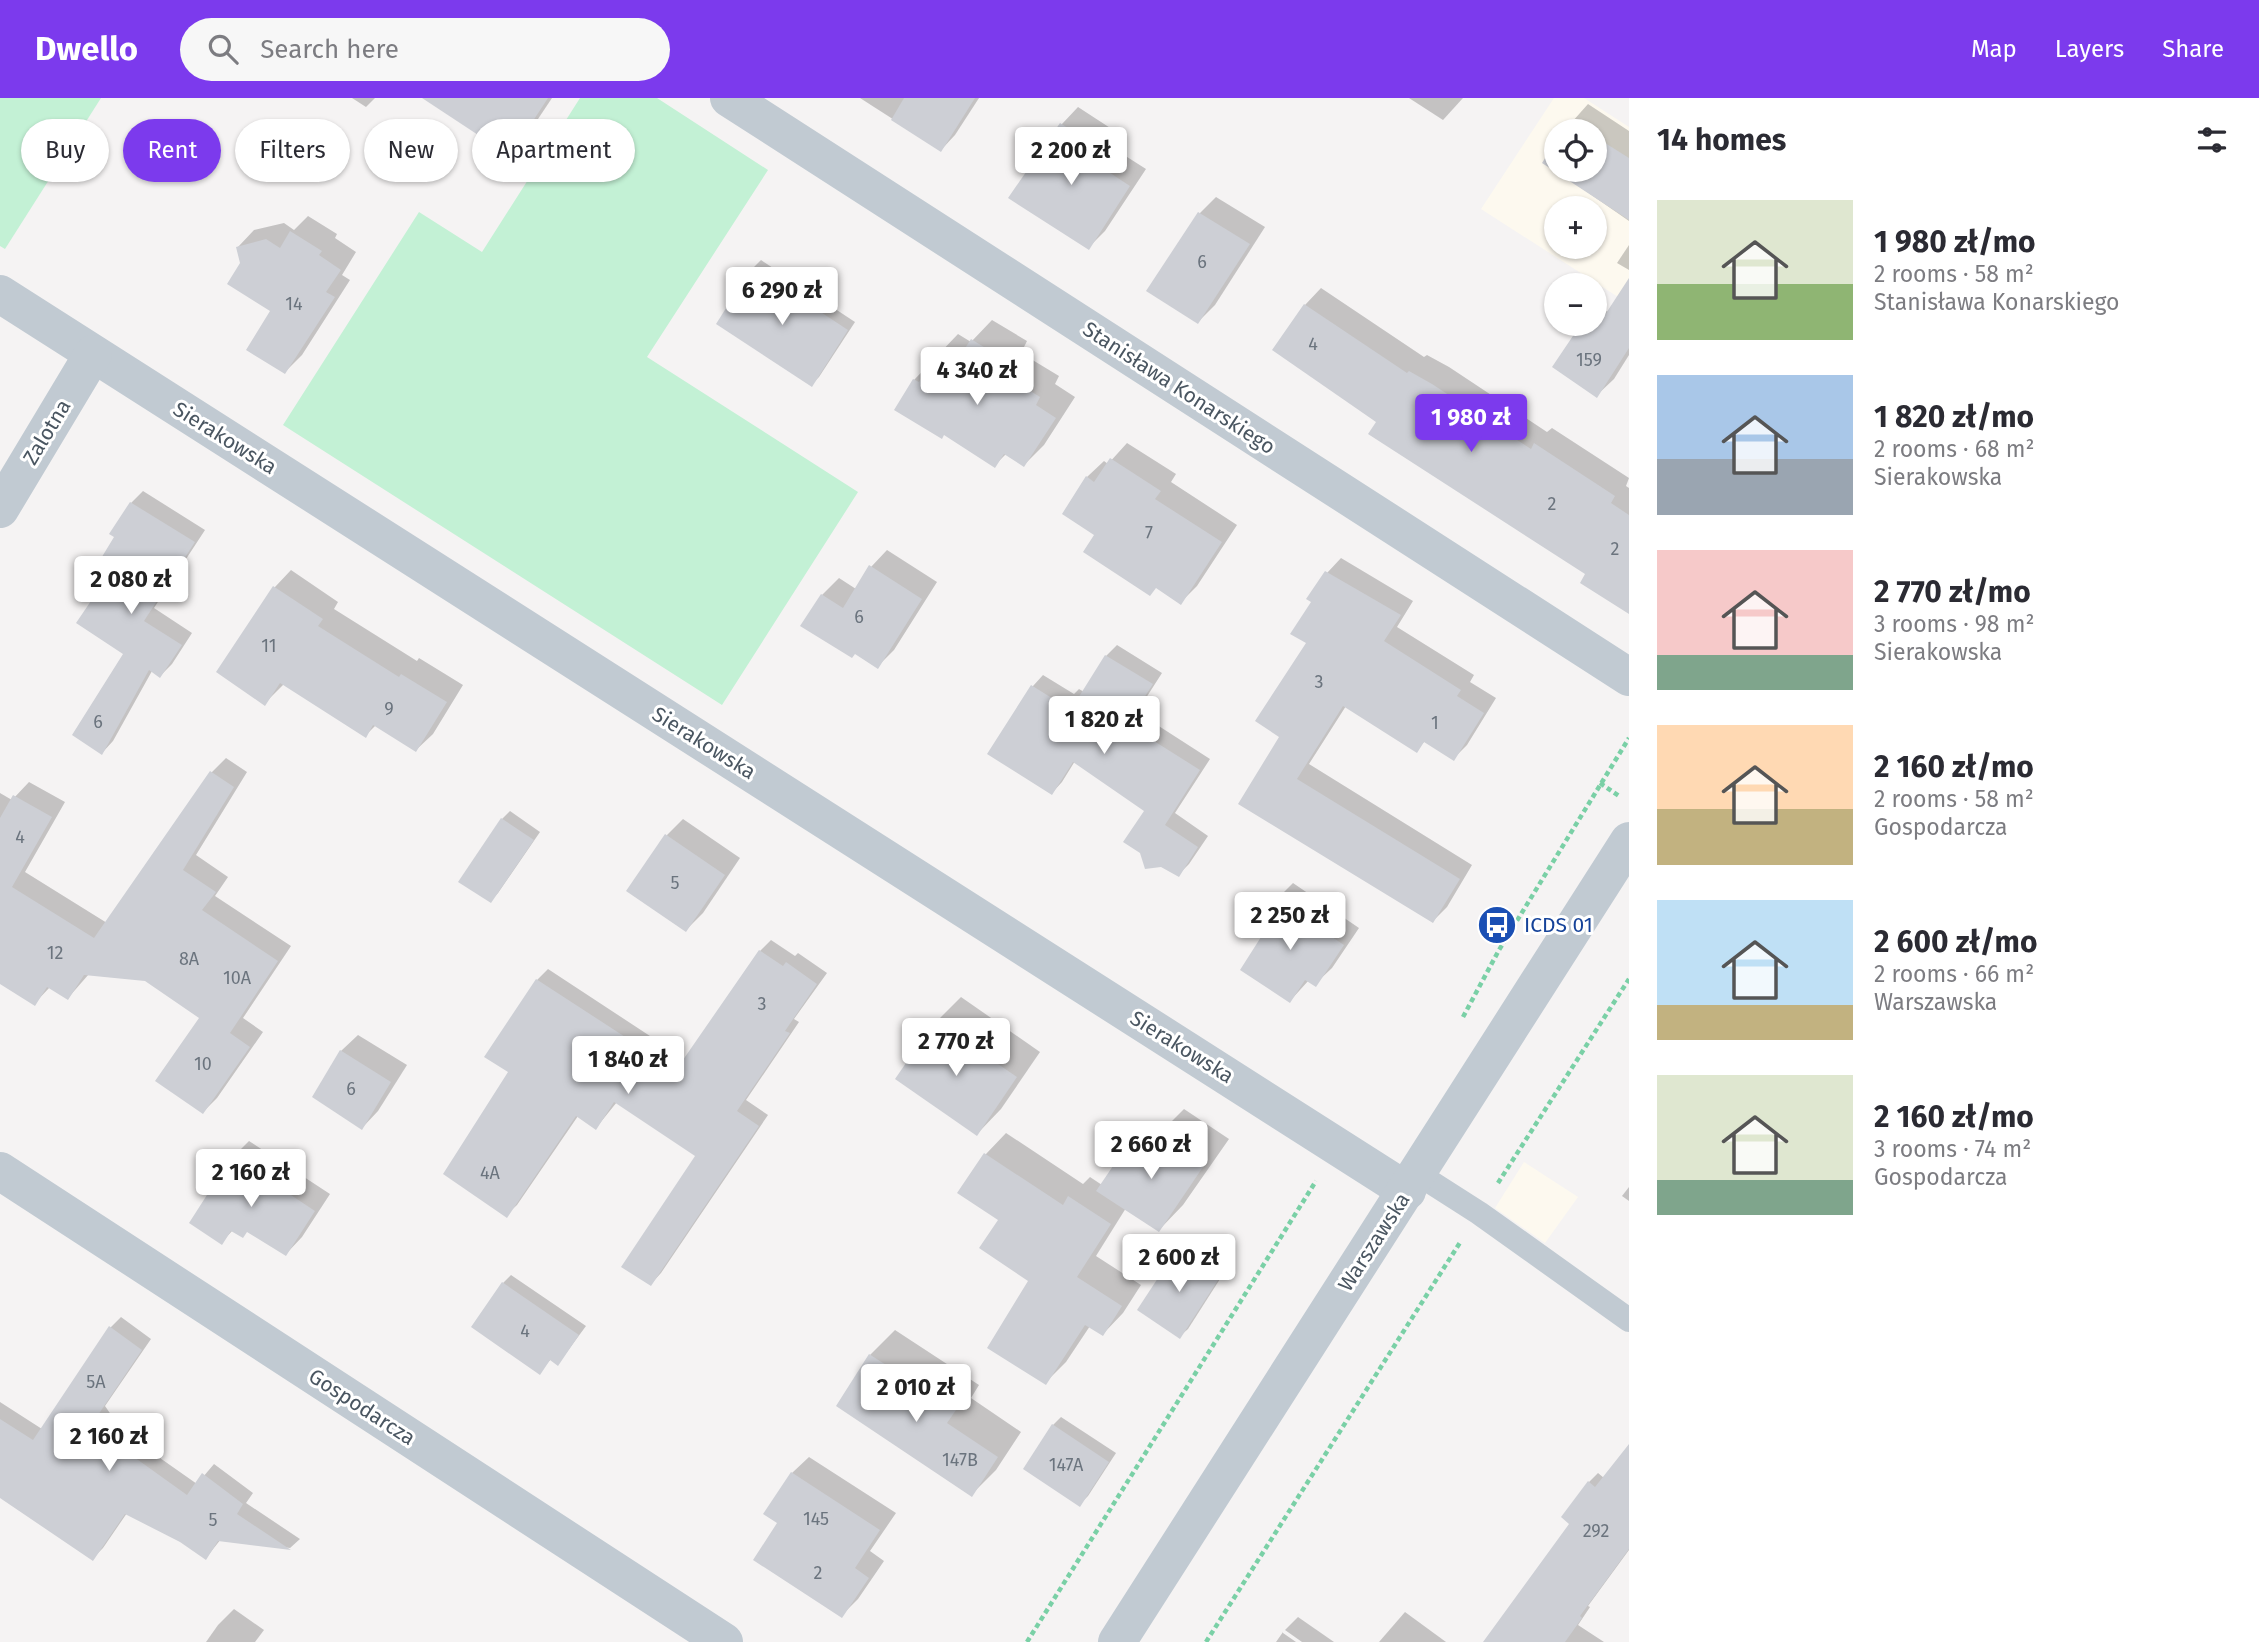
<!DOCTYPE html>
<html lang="en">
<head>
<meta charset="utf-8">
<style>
  body { margin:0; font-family:"Fira Sans",sans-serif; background:#f7f7f7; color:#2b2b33; height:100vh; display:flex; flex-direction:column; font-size:26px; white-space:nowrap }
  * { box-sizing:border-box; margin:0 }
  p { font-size:23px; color:#7c7c81 }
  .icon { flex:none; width:38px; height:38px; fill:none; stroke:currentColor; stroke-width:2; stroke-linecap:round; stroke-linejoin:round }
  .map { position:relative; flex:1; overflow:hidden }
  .sheet { display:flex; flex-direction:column; background:#fff; width:630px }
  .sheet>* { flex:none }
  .hud { position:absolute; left:21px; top:21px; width:665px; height:63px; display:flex; gap:14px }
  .buttons { position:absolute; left:1544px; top:21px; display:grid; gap:14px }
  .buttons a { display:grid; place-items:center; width:63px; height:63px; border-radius:50%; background:#fff; box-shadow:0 2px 5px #0004; font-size:35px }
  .price { position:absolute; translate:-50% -60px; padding:0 16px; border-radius:7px; background:#fff; color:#222; font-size:23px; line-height:46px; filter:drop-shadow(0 2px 4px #0008) }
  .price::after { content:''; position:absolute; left:50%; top:42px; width:21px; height:16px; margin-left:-10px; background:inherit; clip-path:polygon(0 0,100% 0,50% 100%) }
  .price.active { background:#7c3aed; color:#fff }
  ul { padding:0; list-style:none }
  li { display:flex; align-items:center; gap:21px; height:175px; padding:0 28px }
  li span { display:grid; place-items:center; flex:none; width:196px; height:140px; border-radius:0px; color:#555 }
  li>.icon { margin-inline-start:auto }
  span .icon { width:84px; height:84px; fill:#fffc; stroke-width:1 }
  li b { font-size:30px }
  h2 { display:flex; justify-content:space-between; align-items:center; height:84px; padding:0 28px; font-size:30px }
  .chip { padding:0 24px; border-radius:32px; background:#fff; box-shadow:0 2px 5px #0004; font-size:24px; line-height:63px }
  .chip.active { background:#7c3aed; color:#fff }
  header { display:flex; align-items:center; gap:42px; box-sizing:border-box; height:98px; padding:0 35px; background:#7c3aed; color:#fff }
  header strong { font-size:33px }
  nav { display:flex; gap:38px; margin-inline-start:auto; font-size:24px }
  .search { width:490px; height:63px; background:#f7f7f7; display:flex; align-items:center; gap:18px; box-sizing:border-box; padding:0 24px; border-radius:38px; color:#7c7c81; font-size:26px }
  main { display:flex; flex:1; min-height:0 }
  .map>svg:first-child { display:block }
  .commercial { fill:#fdf9ef; fill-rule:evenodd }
  .green { fill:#c3f1d5 }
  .shadow { fill:#0003 }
  .building { fill:#cdcfd5 }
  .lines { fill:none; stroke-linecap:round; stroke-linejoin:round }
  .path { stroke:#7ad0a6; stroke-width:4.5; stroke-dasharray:5 3.5; stroke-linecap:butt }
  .service { stroke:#c1cad2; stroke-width:24 }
  .minor { stroke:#c1cad2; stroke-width:38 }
  .tertiary { stroke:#c1cad2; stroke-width:38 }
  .labels { text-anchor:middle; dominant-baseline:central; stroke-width:6; stroke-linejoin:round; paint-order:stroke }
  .number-label { font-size:18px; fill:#6b747e }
  .street-label { font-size:21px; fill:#4a5661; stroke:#fff }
  .transit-label { font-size:21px; fill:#164399; stroke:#fff; text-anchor:start }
</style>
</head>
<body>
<header>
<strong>Dwello</strong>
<div class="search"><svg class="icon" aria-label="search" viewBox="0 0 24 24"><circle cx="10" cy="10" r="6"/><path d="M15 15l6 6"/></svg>Search here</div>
<nav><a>Map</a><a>Layers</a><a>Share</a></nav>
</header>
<main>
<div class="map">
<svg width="1629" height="1544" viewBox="0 0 1629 1544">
  <rect width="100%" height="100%" fill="#f5f3f3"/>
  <g class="commercial">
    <path d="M1554 0H1584L1629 29V206L1481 111ZM1556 33H1594V72H1556ZM1556 110H1594V149H1556Z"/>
    <polygon points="1524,1064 1578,1099 1545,1145 1495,1110"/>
  </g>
  <g class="green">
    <polygon points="0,0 101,0 5,151 0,148"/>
    <polygon points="580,0 657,0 768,72 647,259 858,394 722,607 283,327 419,114 482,154"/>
  </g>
  <g class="shadow">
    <polygon points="352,0 375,0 366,9"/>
    <polygon points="464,0 552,0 526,39 510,55"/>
    <polygon points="860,0 979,0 955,37 941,52"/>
    <polygon points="1409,0 1463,0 1443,22"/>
    <polygon points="1588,6 1629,33 1629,123 1544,64 1556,72 1594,72 1594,33 1564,33"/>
    <polygon points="1078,9 1121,37 1113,50 1146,71 1105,133 1088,150 1010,99 1062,26"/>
    <polygon points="1216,99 1265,129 1215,207 1198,224 1200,115"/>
    <polygon points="308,118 337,136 335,140 356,154 342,177 350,182 302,257 285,274 272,213 242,165 238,149 254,132 284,125 294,132"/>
    <polygon points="1629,147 1629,172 1617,165"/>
    <polygon points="761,162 855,224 819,279 811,287 753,170"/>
    <polygon points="1629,183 1629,257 1614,281 1597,297 1554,269 1583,226 1594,226 1594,214 1600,209 1608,214"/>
    <polygon points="1321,190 1424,259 1427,257 1449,269 1547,334 1552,330 1629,380 1626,388 1629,390 1629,512 1588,475 1275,251 1305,207"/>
    <polygon points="992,222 1027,243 1021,255 1059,278 1055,286 1075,299 1044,347 1024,367 1007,355 994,368 945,335 896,311 914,282 958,236 971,244"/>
    <polygon points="1127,345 1176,376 1171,384 1237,427 1197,488 1181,504 1096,437 1087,379 1104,363 1108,366"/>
    <polygon points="143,393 205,432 154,510 192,535 172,566 160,578 152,573 113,643 102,655 125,555 112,475 117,439 131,405"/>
    <polygon points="887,452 937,484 894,552 878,568 822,497 839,480 856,491 871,469"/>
    <polygon points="1341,460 1413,503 1397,529 1474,577 1470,584 1496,600 1467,647 1453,661 1425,643 1416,652 1346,608 1309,666 1472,767 1447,809 1433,823 1241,705 1282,638 1308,545 1314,504 1327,475"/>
    <polygon points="291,472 338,504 334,511 417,563 419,560 463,587 433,636 416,652 376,627 366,637 284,586 265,605 218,574 275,489"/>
    <polygon points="1117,547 1162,575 1137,614 1210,661 1175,715 1208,738 1189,766 1178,777 1146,713 1075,663 1062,684 1052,695 990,656 1033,588 1043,577 1074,596 1079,591 1084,594 1106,558"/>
    <polygon points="226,660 247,674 196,757 228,779 215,798 291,848 243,920 263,934 217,1000 203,1014 201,920 145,881 89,876 68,900 50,889 34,906 0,884 0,695 12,702 29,684 65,704 25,774 107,825 212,674"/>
    <polygon points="510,713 540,734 498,795 490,803 502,721"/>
    <polygon points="683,721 740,760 703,815 686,832 667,737"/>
    <polygon points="1293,785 1359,830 1332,870 1315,886 1309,882 1290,903 1264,839 1256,834 1276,802"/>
    <polygon points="771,842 795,858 798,855 827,875 794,921 799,924 746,1002 768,1017 661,1175 651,1186 697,1057 617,1004 596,1030 578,1018 517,1107 506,1117 510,974 537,882 548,871 685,961 760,853"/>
    <polygon points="961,899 1040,954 1001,1011 977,1036 936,924"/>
    <polygon points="358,937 407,967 378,1013 362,1030 341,953"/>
    <polygon points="1184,1011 1229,1041 1183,1107 1159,1132 1126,1110 1096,1158 1141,1187 1123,1215 1103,1236 1090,1228 1066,1264 1045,1285 1030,1183 1000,1121 960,1095 986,1056 1006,1035 1083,1086 1090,1079 1102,1087 1129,1047 1154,1023 1165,1030"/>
    <polygon points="249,1043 330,1096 302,1139 286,1156 248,1132 233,1132 221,1145 233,1059"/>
    <polygon points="1629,1089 1629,1103 1622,1098"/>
    <polygon points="1186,1144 1227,1170 1188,1231 1180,1238 1140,1211 1179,1152"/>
    <polygon points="511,1177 586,1228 558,1266 551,1261 539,1275 503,1185"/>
    <polygon points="121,1219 151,1241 105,1308 123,1334 197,1386 214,1366 253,1395 246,1405 300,1441 290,1450 221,1441 206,1460 181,1443 127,1415 103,1450 92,1461 0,1392 0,1304 42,1331 110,1230"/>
    <polygon points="895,1232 979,1287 971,1300 1021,1334 996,1372 972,1396 870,1257"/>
    <polygon points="1061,1319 1116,1355 1088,1398 1080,1406 1053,1327"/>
    <polygon points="1629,1349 1629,1452 1588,1508 1590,1509 1578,1527 1604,1544 1505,1544 1571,1425 1589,1384 1598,1375 1604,1380"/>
    <polygon points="809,1359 896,1415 870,1453 884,1463 858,1501 841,1518 779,1425 792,1375"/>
    <polygon points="234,1511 264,1532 255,1544 206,1544 218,1527"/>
    <polygon points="1405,1514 1446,1544 1379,1544"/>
    <polygon points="1298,1519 1334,1544 1302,1544 1285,1532"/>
    <polygon points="1283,1534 1283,1535 1296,1544 1276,1544"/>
  </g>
  <g class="building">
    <polygon points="422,0 548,0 510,58"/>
    <polygon points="904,0 975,0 941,54 891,22"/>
    <polygon points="1570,22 1587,33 1562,33"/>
    <polygon points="1060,25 1106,54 1098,67 1130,88 1089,152 1008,100"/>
    <polygon points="1594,38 1629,60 1629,122 1542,65 1556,43 1556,72 1594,72"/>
    <polygon points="1198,114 1250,146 1198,226 1146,193"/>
    <polygon points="290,133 322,153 319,157 341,172 326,194 335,199 285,276 246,252 270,213 227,186 240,165 236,149 266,141 280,150"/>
    <polygon points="752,169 848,232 812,289 716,226"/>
    <polygon points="1629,180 1629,250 1597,300 1552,269 1581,226 1599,226"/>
    <polygon points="1304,206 1407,275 1409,273 1432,286 1531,351 1534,345 1615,398 1611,405 1629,417 1629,516 1580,485 1585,476 1368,336 1376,324 1272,252"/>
    <polygon points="971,241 1008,264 1002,275 1040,299 1036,307 1056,320 1024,369 1004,356 995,370 944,337 942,341 894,312 913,281 919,284 937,255 955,266"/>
    <polygon points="1110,360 1161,393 1155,401 1222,444 1181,507 1156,490 1150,498 1083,454 1094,437 1062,416 1086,378 1094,384"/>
    <polygon points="130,404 195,444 144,523 182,547 160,580 149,572 102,657 72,637 123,556 76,525 110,475 97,467 114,439 109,436"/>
    <polygon points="869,467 922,501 878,571 855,556 852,560 800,528 821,496 843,510"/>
    <polygon points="1325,473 1401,517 1384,543 1461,592 1457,598 1484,615 1454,663 1424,644 1417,655 1343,608 1297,681 1460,781 1433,825 1238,706 1279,639 1255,623 1306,545 1290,536 1311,504 1306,501"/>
    <polygon points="273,488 323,521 318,528 399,579 401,576 447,604 416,654 373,627 366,640 280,585 265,608 216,574"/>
    <polygon points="1105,557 1153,586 1127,626 1200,672 1165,727 1198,749 1179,779 1161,769 1145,771 1140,755 1123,744 1144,713 1073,664 1052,697 987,656 1031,587 1063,607 1067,600 1075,605"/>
    <polygon points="210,673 234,689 183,772 216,794 202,812 278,863 230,935 250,949 203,1016 155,983 199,920 145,883 84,877 68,902 47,889 35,908 0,886 0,720 13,697 52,719 12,789 94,840"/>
    <polygon points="501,720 534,742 491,805 458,784"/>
    <polygon points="665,736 725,777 686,834 626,793"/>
    <polygon points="1275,801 1344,847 1316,889 1305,882 1290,905 1240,872 1261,839 1254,835"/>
    <polygon points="759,852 783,868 786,864 817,886 785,933 790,935 737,1013 759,1028 651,1188 621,1169 695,1058 614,1004 596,1032 576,1018 507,1120 443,1076 508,974 484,959 536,881 676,972"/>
    <polygon points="935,923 1017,979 977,1038 895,981"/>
    <polygon points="340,952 391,984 362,1032 312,999"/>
    <polygon points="1159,1035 1205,1066 1159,1134 1096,1093 1128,1046 1143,1057"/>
    <polygon points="984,1055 1063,1107 1068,1098 1111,1126 1077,1179 1122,1208 1103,1238 1085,1227 1046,1287 987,1250 1028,1183 979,1150 998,1122 957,1095"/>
    <polygon points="232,1058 315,1113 286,1158 247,1134 243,1140 231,1133 222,1147 189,1125"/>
    <polygon points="1177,1151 1220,1179 1180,1241 1137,1212"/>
    <polygon points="502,1184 579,1237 558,1268 550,1262 540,1277 471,1229"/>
    <polygon points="109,1228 142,1252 96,1320 113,1344 187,1397 202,1375 243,1406 237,1416 291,1452 218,1443 206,1462 180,1444 125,1416 93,1463 0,1400 0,1321 33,1342"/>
    <polygon points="869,1256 956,1312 947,1325 998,1359 972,1399 836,1308"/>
    <polygon points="1052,1326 1109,1364 1080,1409 1023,1371"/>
    <polygon points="1629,1346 1629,1451 1580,1518 1582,1520 1565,1544 1483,1544 1569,1426 1561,1419 1588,1383 1595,1389"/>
    <polygon points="791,1374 880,1432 855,1470 869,1480 842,1520 753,1462 777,1425 763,1416"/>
  </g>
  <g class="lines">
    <g class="path">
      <polyline points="1600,685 1619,698"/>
      <polyline points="1463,919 1499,852 1629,640"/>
      <polyline points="1498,1085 1629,881"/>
      <polyline points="1027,1544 1316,1083"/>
      <polyline points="1206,1544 1461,1143"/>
    </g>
    <polyline class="service" points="1418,1076 1479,1115 1629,1222"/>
    <g class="minor">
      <polyline points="729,0 1629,579"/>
      <polyline points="0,196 1407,1093"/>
      <polyline points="0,411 93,256"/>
      <polyline points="0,1073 724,1544"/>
    </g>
    <polyline class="tertiary" points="1117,1544 1629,743"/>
  </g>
  <defs>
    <g id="bus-disc" transform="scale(2.0125)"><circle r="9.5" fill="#1a4fb4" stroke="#fff"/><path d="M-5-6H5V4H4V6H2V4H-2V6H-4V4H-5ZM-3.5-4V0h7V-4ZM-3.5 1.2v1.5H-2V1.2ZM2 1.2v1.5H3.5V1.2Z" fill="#fff"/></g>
  </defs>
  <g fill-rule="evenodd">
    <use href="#bus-disc" x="1497" y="827"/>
  </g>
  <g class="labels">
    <g class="number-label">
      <text x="1202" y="164">6</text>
      <text x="294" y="206">14</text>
      <text x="1313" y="246">4</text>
      <text x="1589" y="262">159</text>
      <text x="1552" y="406">2</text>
      <text x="1149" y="435">7</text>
      <text x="1615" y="451">2</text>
      <text x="859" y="519">6</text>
      <text x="269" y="548">11</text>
      <text x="1319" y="584">3</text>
      <text x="389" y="611">9</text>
      <text x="98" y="624">6</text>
      <text x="1435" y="625">1</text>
      <text x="20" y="739">4</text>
      <text x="675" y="785">5</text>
      <text x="55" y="855">12</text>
      <text x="189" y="861">8A</text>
      <text x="237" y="880">10A</text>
      <text x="762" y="906">3</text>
      <text x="203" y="966">10</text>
      <text x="351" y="991">6</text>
      <text x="490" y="1075">4A</text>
      <text x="525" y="1233">4</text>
      <text x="96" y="1284">5A</text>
      <text x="960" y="1362">147B</text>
      <text x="1066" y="1367">147A</text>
      <text x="816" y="1421">145</text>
      <text x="213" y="1422">5</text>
      <text x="1596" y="1433">292</text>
      <text x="818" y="1475">2</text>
    </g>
    <g class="street-label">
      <text transform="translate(1179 290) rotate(33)">Stanisława Konarskiego</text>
      <text transform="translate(47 334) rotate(-59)">Zalotna</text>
      <text transform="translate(225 340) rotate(32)">Sierakowska</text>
      <text transform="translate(704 645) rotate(32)">Sierakowska</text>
      <text transform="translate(1182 949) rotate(32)">Sierakowska</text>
      <text transform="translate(1374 1144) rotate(-57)">Warszawska</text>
      <text transform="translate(362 1309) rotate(33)">Gospodarcza</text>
    </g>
    <g class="transit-label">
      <text x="1524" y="827">ICDS 01</text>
    </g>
  </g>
</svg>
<div class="buttons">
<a><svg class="icon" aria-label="locate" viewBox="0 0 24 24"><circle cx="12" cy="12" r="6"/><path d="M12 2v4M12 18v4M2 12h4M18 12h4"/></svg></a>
<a>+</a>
<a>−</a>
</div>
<b class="price" style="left:1071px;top:89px">2 200 zł</b>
<b class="price" style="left:782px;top:229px">6 290 zł</b>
<b class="price" style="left:977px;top:309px">4 340 zł</b>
<b class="price active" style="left:1471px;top:356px">1 980 zł</b>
<b class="price" style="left:131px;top:518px">2 080 zł</b>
<b class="price" style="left:1104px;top:658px">1 820 zł</b>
<b class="price" style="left:1290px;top:854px">2 250 zł</b>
<b class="price" style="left:956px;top:980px">2 770 zł</b>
<b class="price" style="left:628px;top:998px">1 840 zł</b>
<b class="price" style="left:1151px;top:1083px">2 660 zł</b>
<b class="price" style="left:251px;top:1111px">2 160 zł</b>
<b class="price" style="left:1179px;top:1196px">2 600 zł</b>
<b class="price" style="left:916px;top:1326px">2 010 zł</b>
<b class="price" style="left:109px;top:1375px">2 160 zł</b>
<div class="hud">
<a class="chip">Buy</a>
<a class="chip active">Rent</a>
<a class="chip">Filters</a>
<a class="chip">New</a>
<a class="chip">Apartment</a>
</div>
</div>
<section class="sheet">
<h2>14 homes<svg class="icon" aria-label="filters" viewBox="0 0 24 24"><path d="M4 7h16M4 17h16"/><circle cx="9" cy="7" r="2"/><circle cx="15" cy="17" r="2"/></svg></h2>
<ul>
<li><span style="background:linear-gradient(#dfe7d0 60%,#8fb573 0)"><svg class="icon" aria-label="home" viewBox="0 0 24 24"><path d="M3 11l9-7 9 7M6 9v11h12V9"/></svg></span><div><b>1 980 zł/mo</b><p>2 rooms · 58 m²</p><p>Stanisława Konarskiego</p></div></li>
<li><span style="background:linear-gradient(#a9c7e8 60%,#9aa5b1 0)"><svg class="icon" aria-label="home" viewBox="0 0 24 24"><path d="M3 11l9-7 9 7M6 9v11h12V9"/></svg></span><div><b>1 820 zł/mo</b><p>2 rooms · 68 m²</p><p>Sierakowska</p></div></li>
<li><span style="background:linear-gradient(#f6c9c9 75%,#7fa58c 0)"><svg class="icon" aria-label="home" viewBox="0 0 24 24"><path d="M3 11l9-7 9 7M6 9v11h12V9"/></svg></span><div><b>2 770 zł/mo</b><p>3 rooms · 98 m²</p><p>Sierakowska</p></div></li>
<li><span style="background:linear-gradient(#ffd9b3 60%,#c2b280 0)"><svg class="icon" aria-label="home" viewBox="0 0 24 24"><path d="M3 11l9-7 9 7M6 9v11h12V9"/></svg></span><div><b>2 160 zł/mo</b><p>2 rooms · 58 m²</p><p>Gospodarcza</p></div></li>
<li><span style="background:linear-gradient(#bfe0f5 75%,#c2b280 0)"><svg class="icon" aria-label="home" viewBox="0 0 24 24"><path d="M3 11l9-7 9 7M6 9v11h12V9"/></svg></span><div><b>2 600 zł/mo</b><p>2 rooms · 66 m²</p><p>Warszawska</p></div></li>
<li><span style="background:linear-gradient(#dfe7d0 75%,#7fa58c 0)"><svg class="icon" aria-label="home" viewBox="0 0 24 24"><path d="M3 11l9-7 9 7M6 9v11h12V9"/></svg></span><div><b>2 160 zł/mo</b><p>3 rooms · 74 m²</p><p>Gospodarcza</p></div></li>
</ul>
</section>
</main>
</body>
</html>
